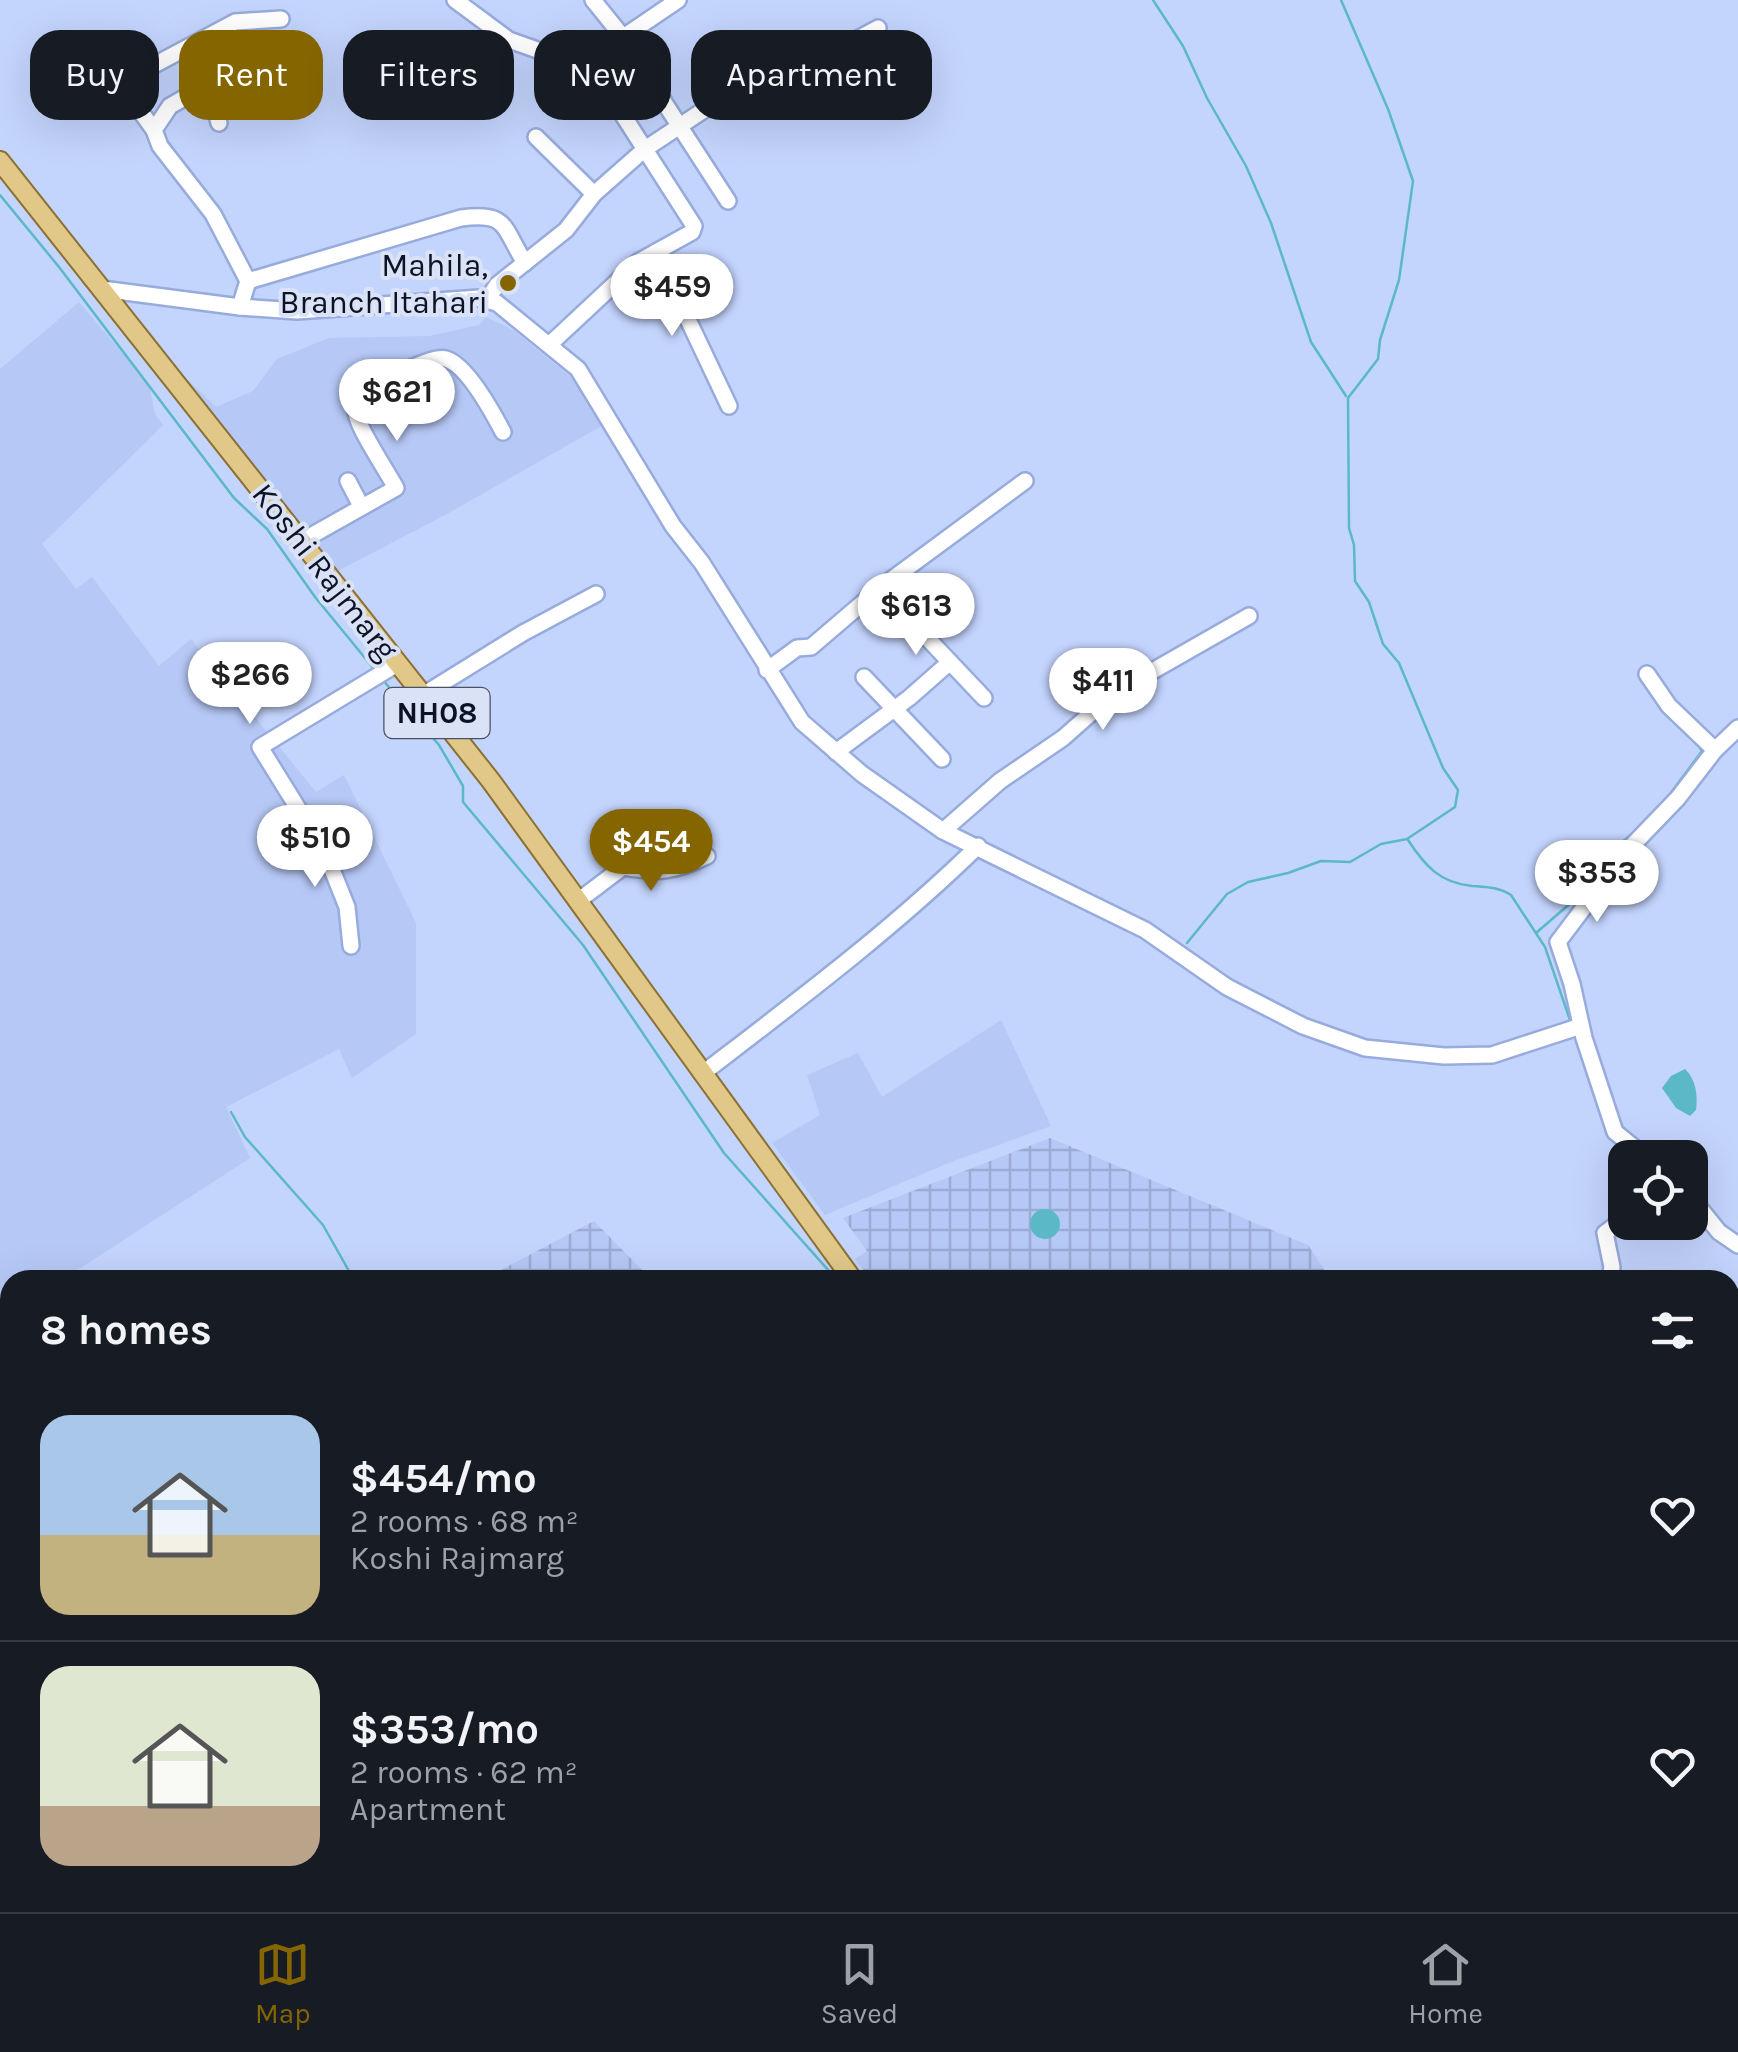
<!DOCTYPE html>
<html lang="en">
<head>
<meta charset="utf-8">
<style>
  body { margin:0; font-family:Karla,sans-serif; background:#242831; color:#f1f3f6; height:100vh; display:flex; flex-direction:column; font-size:38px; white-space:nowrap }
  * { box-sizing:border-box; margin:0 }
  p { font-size:32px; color:#9ea1a6 }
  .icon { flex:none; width:55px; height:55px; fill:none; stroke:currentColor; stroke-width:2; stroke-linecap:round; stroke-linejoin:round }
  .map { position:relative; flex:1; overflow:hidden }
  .sheet { position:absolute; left:0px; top:1270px; width:1740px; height:642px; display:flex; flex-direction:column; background:#171b24; border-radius:30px 30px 0 0; box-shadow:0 10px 40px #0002 }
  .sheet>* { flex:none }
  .banner { position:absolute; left:30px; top:30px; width:1000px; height:90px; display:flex; gap:20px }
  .controls { position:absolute; left:1608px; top:1140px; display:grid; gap:20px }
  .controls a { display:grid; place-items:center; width:100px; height:100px; border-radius:20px; background:#171b24; box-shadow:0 10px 40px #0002; font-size:50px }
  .price { position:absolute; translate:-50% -85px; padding:0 22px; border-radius:35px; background:#fff; color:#222; font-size:32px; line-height:65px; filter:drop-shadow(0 2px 5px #0008) }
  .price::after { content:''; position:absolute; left:50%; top:60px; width:30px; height:22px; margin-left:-15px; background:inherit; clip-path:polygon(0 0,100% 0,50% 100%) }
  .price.current { background:#856500; color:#fff }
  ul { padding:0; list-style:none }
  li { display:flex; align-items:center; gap:30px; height:250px; padding:0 40px }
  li+li { border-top:2px solid #363941 }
  li span { display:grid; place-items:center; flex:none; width:280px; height:200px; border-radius:30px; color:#555 }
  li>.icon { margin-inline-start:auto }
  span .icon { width:120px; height:120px; fill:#fffc; stroke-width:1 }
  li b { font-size:42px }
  h2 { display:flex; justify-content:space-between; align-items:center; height:120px; padding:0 40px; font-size:42px }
  .pill { padding:0 35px; border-radius:30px; background:#171b24; box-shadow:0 10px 40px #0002; font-size:35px; line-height:90px }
  .pill.current { background:#856500; color:#fff }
  .tab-bar { display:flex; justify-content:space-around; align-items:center; height:140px; border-top:2px solid #363941; background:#171b24; font-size:28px; color:#9ea1a6 }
  .tab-bar a { display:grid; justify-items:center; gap:5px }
  .tab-bar .current { color:#856500 }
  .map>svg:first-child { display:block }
  .built { fill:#b6c8f6 }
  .industrial { fill:url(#industrial-grid) }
  .water { fill:#5bb9c6 }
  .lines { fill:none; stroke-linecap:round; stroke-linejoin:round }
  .stream { stroke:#5bb9c6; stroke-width:2.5 }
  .minor-casing { stroke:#97abdc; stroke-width:20 }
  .major-casing { stroke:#8a7133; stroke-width:22 }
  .minor { stroke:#fff; stroke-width:15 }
  .major { stroke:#e1c889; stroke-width:18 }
  .poi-dot { fill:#856500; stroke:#d9e2f6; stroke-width:4 }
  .labels { text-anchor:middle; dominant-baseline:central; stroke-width:8; stroke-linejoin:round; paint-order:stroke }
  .shield { fill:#d9e2f6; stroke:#4a5164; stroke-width:2.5 }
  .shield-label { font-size:30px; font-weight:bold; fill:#0d1325 }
  .poi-label { font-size:32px; fill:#0d1325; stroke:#d9e2f6; text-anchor:end }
  .street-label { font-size:32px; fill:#0d1325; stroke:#d9e2f6 }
</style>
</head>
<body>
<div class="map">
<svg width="1738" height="1912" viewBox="0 0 1738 1912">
  <defs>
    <pattern id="industrial-grid" width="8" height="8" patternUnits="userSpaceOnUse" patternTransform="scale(2.5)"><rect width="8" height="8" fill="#b6c8f6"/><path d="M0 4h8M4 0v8" fill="none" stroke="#9babd3"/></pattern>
  </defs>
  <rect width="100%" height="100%" fill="#c3d4fd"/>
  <g class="built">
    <polygon points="79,302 149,384 155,414 163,425 42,544 76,589 92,577 159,666 191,639 316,792 344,775 416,923 416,1034 352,1078 339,1049 226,1107 250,1158 62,1280 10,1280 10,1315 0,1322 0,369"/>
    <polygon points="486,317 513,330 582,386 603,425 447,514 334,573 177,370 216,407 253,391 277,359 329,338 429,336 479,325"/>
    <polygon points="1001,1020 1051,1126 951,1162 825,1215 772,1143 820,1115 807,1075 858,1053 882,1097"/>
  </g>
  <g class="industrial">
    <polygon points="1050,1138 1308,1245 1331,1280 871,1280 855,1259 867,1251 843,1218"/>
    <polygon points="594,1221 652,1280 482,1280"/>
    <polygon points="1042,1902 1533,1902 1539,1912 1041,1912"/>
  </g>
  <g class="water">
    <path d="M1685 1069C1696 1079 1698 1096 1696 1110L1690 1116 1676 1108 1662 1088 1671 1076Z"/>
    <circle cx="1045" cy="1224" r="15"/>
  </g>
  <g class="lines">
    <g class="stream">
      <polyline points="1153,0 1183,46 1207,98 1246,166 1271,223 1311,342 1346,396"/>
      <polyline points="0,195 59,267 234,498 267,529 315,597 374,669"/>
      <polyline points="382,679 439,745 463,786 463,802 583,945 724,1153 837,1280"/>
      <polyline points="1667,798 1702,751 1695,740"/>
      <path d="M1408 840C1425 866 1440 883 1472 886 1486 887 1499 887 1511 895L1545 947 1571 1023"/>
      <polyline points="1536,933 1573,901 1616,847 1642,826"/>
      <polyline points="1187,943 1227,894 1248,882 1288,873 1321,861 1350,862 1381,844 1407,839 1455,807 1458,790 1443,768 1399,663 1383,644 1369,602 1355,581 1354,545 1349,528 1348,398 1378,359 1380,340 1399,280 1413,181 1388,109 1341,0"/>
      <polyline points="231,1112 245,1137 323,1225 354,1280"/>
      <polyline points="0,1515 4,1542 0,1569"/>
      <polyline points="1311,1902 1319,1912"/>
    </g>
    <g class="minor-casing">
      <g id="minor">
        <polyline points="455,0 509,40 574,63 621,112 694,226 692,232 638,262 549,345"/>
        <polyline points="593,0 618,31 728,201"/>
        <polyline points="622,38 678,0"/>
        <polyline points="228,73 170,106 154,130 160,146 213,214 248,281 240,307"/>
        <polyline points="209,83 219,123"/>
        <polyline points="154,130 128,94 128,82 141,72 235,22 281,19"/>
        <polyline points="536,137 594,194"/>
        <polyline points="656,252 729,406"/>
        <path d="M248 281 461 218C508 212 502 226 525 263"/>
        <polyline points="102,289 240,307 297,311 479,298 497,303 578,369 673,526 702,563 802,722 862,774 943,831 1145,930 1227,987 1303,1026 1365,1048 1444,1056 1492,1055 1581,1026"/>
        <polyline points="488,299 497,285 566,230 594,194 645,149 769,67 798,59 813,63 878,28"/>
        <polyline points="348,481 361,506"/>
        <path d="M300 542 396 488C388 473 355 424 356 411 356 393 429 354 446 359 467 365 493 413 503 432"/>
        <polyline points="880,588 984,698"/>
        <polyline points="767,670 797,648 811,647 880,588 1025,481"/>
        <polyline points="1647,674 1669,706 1715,750"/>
        <polyline points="864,677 942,759"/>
        <polyline points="423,695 523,633 596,594"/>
        <polyline points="836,752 909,698 950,662"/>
        <polyline points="943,831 1000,781 1063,738 1114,693 1249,616"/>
        <path d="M578 901 623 867C659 873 674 872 707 856"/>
        <polyline points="351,946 347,907 325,852 260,747 397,664"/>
        <path d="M702 1074C797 1001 892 930 978 846"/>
        <polyline points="1647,1158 1615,1132 1584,1038 1572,984 1558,942 1626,852 1678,798 1715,750 1738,728"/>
        <polyline points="1690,1196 1719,1232 1738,1245"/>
        <polyline points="1610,1280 1612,1267 1605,1233 1625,1218"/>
        <polyline points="550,1902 556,1912"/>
        <polyline points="704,1902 708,1912"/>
        <polyline points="429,1912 441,1908"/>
        <polyline points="619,1912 641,1902"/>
        <polyline points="774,1912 795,1902"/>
        <polyline points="1035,1912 1037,1902"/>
      </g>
    </g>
    <g class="major-casing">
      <g id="major">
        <polyline points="0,161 491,781 853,1280"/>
        <polyline points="1327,1902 1335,1912"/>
      </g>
    </g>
    <use href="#minor" class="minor"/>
    <use href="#major" class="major"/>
  </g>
  <circle class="poi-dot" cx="508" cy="283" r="10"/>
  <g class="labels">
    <rect class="shield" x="384.5" y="688" width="105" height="50" rx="8"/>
    <g class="shield-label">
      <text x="437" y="713">NH08</text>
    </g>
    <g class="poi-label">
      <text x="488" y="265">Mahila,<tspan x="488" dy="37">Branch Itahari</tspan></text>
    </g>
    <g class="street-label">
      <text transform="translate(325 572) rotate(52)">Koshi Rajmarg</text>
    </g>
  </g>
</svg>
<div class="controls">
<a><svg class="icon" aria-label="locate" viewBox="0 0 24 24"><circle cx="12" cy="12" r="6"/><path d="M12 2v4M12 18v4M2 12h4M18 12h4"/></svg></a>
</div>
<b class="price" style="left:672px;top:339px">$459</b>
<b class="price" style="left:397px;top:444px">$621</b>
<b class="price" style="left:916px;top:658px">$613</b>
<b class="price" style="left:250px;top:727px">$266</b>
<b class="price" style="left:1103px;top:733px">$411</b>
<b class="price" style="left:315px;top:890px">$510</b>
<b class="price current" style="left:651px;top:894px">$454</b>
<b class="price" style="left:1597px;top:925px">$353</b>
<div class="banner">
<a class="pill">Buy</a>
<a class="pill current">Rent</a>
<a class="pill">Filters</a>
<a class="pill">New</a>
<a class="pill">Apartment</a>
</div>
<section class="sheet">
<h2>8 homes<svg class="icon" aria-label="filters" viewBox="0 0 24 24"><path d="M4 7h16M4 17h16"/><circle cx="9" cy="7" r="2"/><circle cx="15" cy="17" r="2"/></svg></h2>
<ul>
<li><span style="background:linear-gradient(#a9c7e8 60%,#c2b280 0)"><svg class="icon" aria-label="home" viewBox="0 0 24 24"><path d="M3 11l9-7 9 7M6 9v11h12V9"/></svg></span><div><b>$454/mo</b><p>2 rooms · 68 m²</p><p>Koshi Rajmarg</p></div><svg class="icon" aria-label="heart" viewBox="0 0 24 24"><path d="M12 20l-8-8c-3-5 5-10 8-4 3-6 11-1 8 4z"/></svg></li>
<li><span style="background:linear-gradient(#dfe7d0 70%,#b9a48a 0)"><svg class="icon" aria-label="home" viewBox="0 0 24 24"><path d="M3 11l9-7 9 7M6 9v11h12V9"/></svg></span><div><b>$353/mo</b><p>2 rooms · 62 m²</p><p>Apartment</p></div><svg class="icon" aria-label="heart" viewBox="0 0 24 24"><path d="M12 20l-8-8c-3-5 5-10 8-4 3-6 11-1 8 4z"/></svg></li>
</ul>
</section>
</div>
<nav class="tab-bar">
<a class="current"><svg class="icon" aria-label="map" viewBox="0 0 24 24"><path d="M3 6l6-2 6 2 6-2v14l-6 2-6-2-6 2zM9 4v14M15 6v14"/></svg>Map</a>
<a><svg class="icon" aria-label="saved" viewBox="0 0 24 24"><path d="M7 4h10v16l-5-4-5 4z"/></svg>Saved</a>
<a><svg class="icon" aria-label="home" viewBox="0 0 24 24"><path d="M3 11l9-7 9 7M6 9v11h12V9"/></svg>Home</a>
</nav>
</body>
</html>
